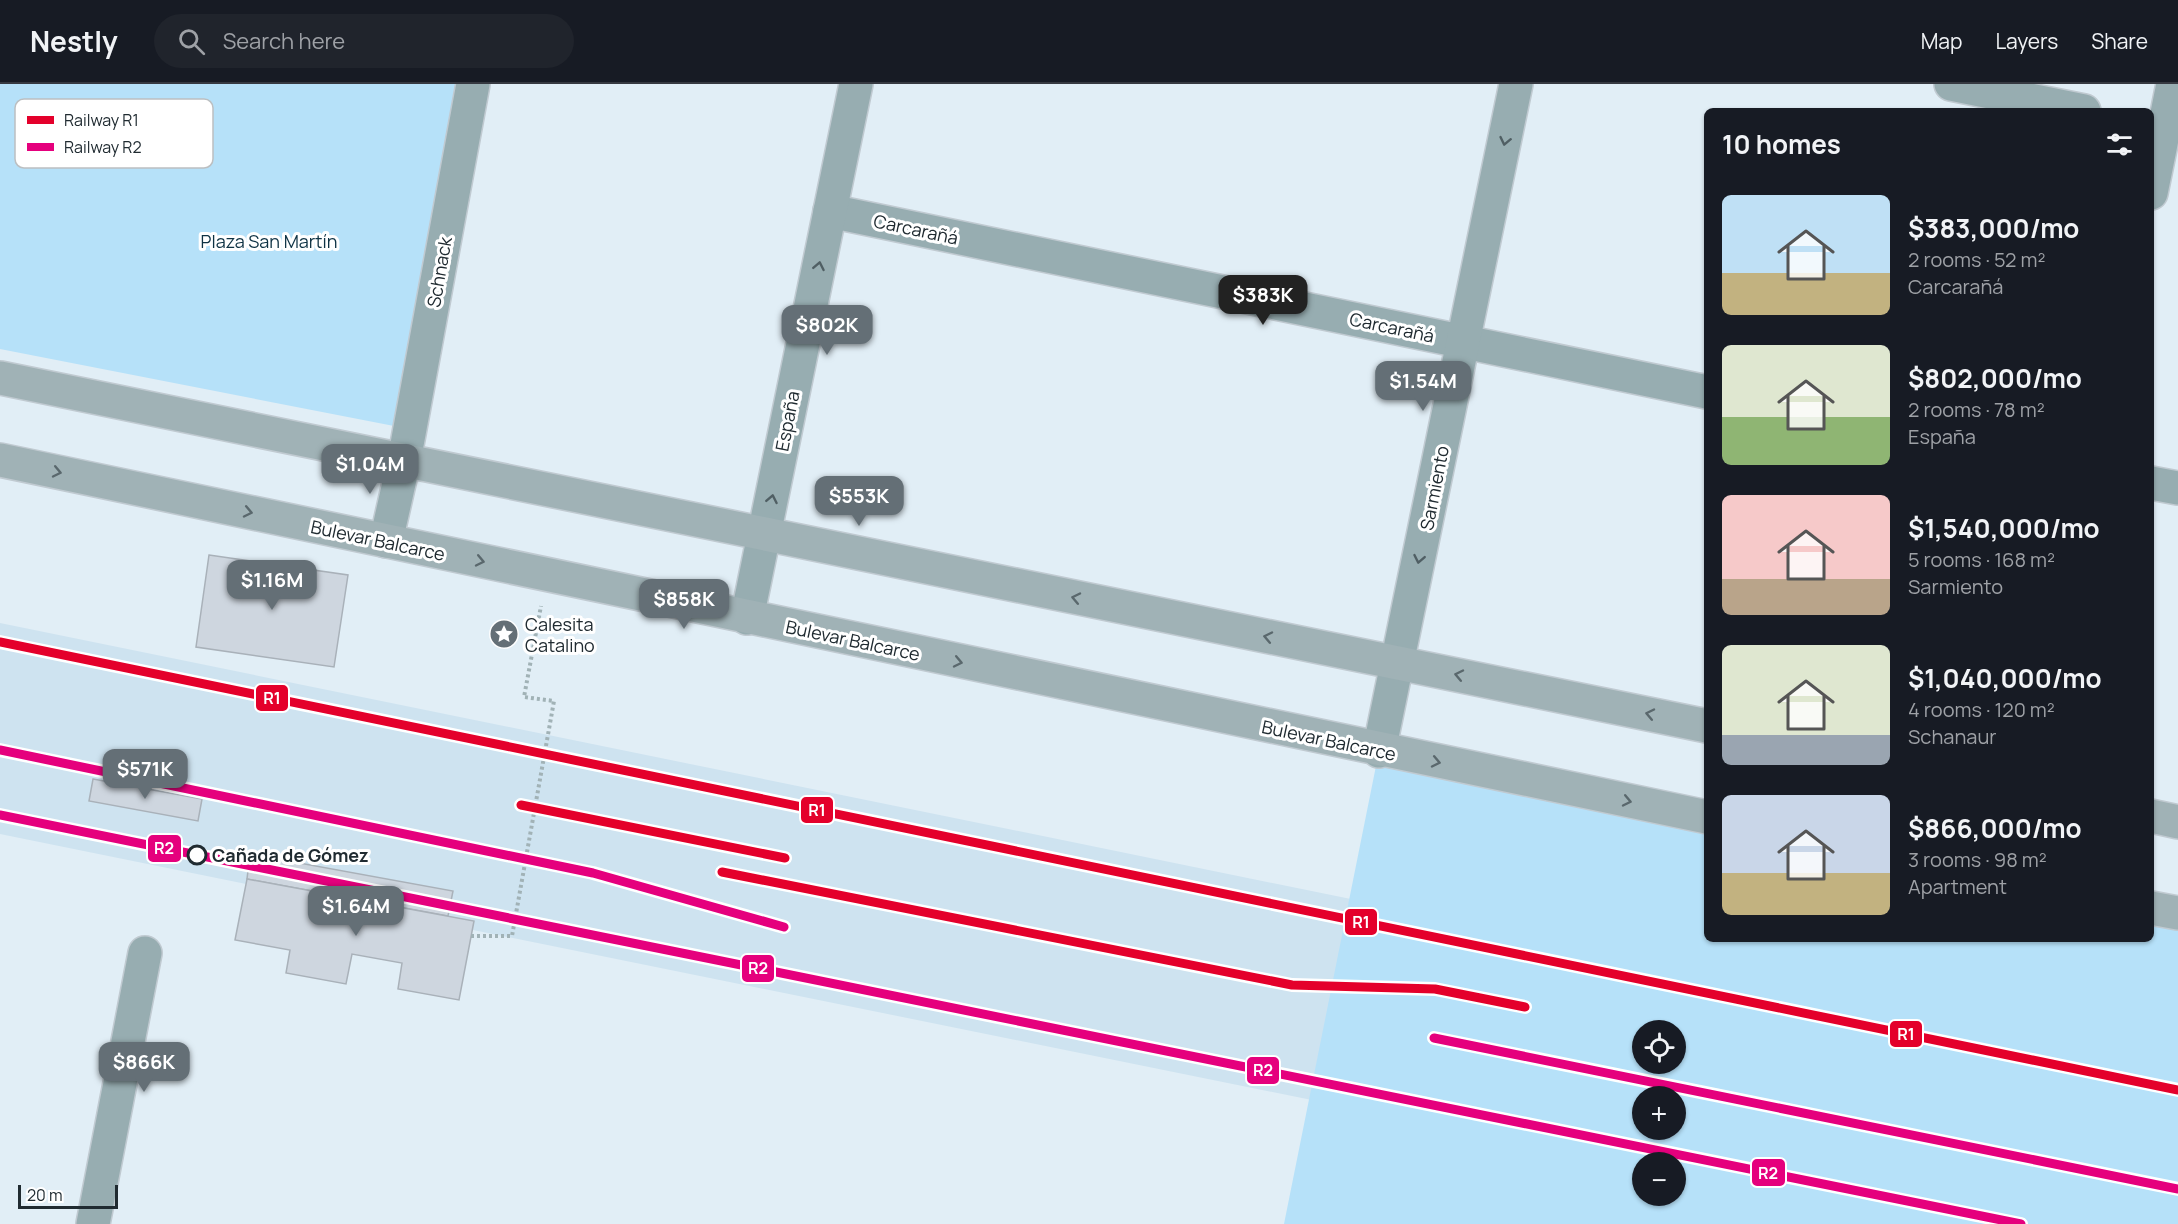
<!DOCTYPE html>
<html lang="en">
<head>
<meta charset="utf-8">
<style>
  body { margin:0; font-family:Manrope,sans-serif; background:#20242c; color:#f1f3f6; height:100vh; display:flex; flex-direction:column; font-size:22px; white-space:nowrap }
  * { box-sizing:border-box; margin:0 }
  p { font-size:20px; color:#9ea1a6 }
  .icon { flex:none; width:33px; height:33px; fill:none; stroke:currentColor; stroke-width:2; stroke-linecap:round; stroke-linejoin:round }
  .map { position:relative; flex:1; overflow:hidden }
  .sheet { position:absolute; left:1704px; top:24px; width:450px; height:834px; display:flex; flex-direction:column; background:#171b24; border-radius:9px; box-shadow:0 2px 4px #0004 }
  .sheet>* { flex:none }
  .fabs { position:absolute; left:1632px; top:936px; display:grid; gap:12px }
  .fabs a { display:grid; place-items:center; width:54px; height:54px; border-radius:50%; background:#171b24; box-shadow:0 2px 4px #0004; font-size:30px }
  .scale { position:absolute; left:18px; bottom:15px; width:100px; box-sizing:border-box; padding-left:6px; border:3px solid #202b31; border-top:0; font-size:16px; line-height:21px; white-space:nowrap; color:#202b31; -webkit-text-stroke:4px #fff; paint-order:stroke }
  .price { position:absolute; translate:-50% -51px; padding:0 14px; border-radius:12px; background:#646f76; color:#fff; font-size:20px; line-height:39px; filter:drop-shadow(0 2px 3px #0008) }
  .price::after { content:''; position:absolute; left:50%; top:36px; width:18px; height:14px; margin-left:-9px; background:inherit; clip-path:polygon(0 0,100% 0,50% 100%) }
  .price.current { background:#222; color:#fff }
  ul { padding:0; list-style:none }
  li { display:flex; align-items:center; gap:18px; height:150px; padding:0 18px }
  li span { display:grid; place-items:center; flex:none; width:168px; height:120px; border-radius:9px; color:#555 }
  li>.icon { margin-inline-start:auto }
  span .icon { width:72px; height:72px; fill:#fffc; stroke-width:1 }
  li b { font-size:26px }
  h2 { display:flex; justify-content:space-between; align-items:center; height:72px; padding:0 18px; font-size:26px }
  header { display:flex; align-items:center; gap:36px; box-sizing:border-box; height:84px; padding:0 30px; background:#171b24; border-bottom:2px solid #363941 }
  header strong { font-size:28px }
  nav { display:flex; gap:33px; margin-inline-start:auto; font-size:21px }
  .search { width:420px; height:54px; background:#20242c; display:flex; align-items:center; gap:15px; box-sizing:border-box; padding:0 21px; border-radius:33px; color:#9ea1a6; font-size:22px }
  .map>svg:first-child { display:block }
  .built { fill:#cee3f0; fill-rule:evenodd }
  .green { fill:#b6e1f9; fill-rule:evenodd }
  .building { fill:#ced6df; stroke:#a9b1b9; stroke-width:1.5 }
  .lines { fill:none; stroke-linecap:round; stroke-linejoin:round }
  .minor-casing { stroke:#c0cad1; stroke-width:36 }
  .major-casing { stroke:#c0cad1; stroke-width:36 }
  .path { stroke:#a1b2b6; stroke-width:4; stroke-dasharray:3 3; stroke-linecap:butt }
  .minor { stroke:#97adb1; stroke-width:33 }
  .major { stroke:#a0b2b6; stroke-width:33 }
  .rail-1-casing { stroke:#fff; stroke-width:14 }
  .rail-2-casing { stroke:#fff; stroke-width:14 }
  .rail-1 { stroke:#e4002b; stroke-width:9 }
  .rail-2 { stroke:#e5007d; stroke-width:9 }
  .oneway { stroke:#505f64 }
  .oneway2 { stroke:#5a686d }
  .stop-dot { fill:#fff; stroke:#202b31; stroke-width:3 }
  .labels { text-anchor:middle; dominant-baseline:central; stroke-width:6; stroke-linejoin:round; paint-order:stroke }
  .street-label { font-size:18px; fill:#202b31; stroke:#fff }
  .park-label { font-size:18px; fill:#0e3244; stroke:#fff }
  .poi-label { font-size:18px; fill:#202b31; stroke:#fff; text-anchor:start }
  .stop-label { font-size:18px; font-weight:bold; fill:#202b31; stroke:#fff; text-anchor:start }
  .key { fill:#fff; stroke:#bcbfc1; stroke-width:1.5 }
  .key-label { font-size:16px; fill:#202b31 }
  .line-badge { stroke:#fff; stroke-width:2 }
  .badge-label { font-size:16px; text-anchor:middle; font-weight:bold; fill:#fff }
</style>
</head>
<body>
<header>
<strong>Nestly</strong>
<div class="search"><svg class="icon" aria-label="search" viewBox="0 0 24 24"><circle cx="10" cy="10" r="6"/><path d="M15 15l6 6"/></svg>Search here</div>
<nav><a>Map</a><a>Layers</a><a>Share</a></nav>
</header>
<div class="map">
<svg width="2178" height="1140" viewBox="0 0 2178 1140">
  <rect width="100%" height="100%" fill="#e1eef6"/>
  <path class="built" d="M0 539 2178 984V1140L1676 1078H1642V1083L0 750ZM1642 946H1676V980H1642ZM1642 1012H1676V1046H1642Z"/>
  <g class="green">
    <polygon points="0,0 461,0 394,342 0,265"/>
    <path d="M1379 667 1707 733V855H2151V824L2178 829V1140H1284ZM1642 946H1676V980H1642ZM1642 1012H1676V1046H1642ZM1642 1078H1676V1112H1642Z"/>
  </g>
  <g class="building">
    <polygon points="209,471 348,491 334,583 196,563"/>
    <polygon points="93,695 202,715 198,737 89,717"/>
    <polygon points="250,770 453,807 448,832 247,795"/>
    <polygon points="247,795 474,837 459,916 398,905 402,879 352,870 346,900 286,889 290,866 235,856"/>
  </g>
  <g class="lines">
    <g class="minor-casing">
      <g id="minor">
        <polyline points="1951,0 2084,27"/>
        <polyline points="2151,109 2173,0"/>
        <polyline points="830,127 1707,308"/>
        <polyline points="2151,399 2178,404"/>
        <polyline points="386,457 404,377 473,0"/>
        <polyline points="747,534 856,0"/>
        <polyline points="1379,667 1516,0"/>
        <polyline points="93,1140 145,869"/>
      </g>
    </g>
    <g class="major-casing">
      <g id="major">
        <polyline points="0,294 1707,642"/>
        <polyline points="0,376 1707,733"/>
        <polyline points="2151,732 2178,738"/>
        <polyline points="2151,824 2178,829"/>
      </g>
    </g>
    <polyline class="path" points="471,852 512,852 554,617 524,613 541,522"/>
    <use href="#minor" class="minor"/>
    <use href="#major" class="major"/>
    <g class="rail-1-casing">
      <g id="rail-1">
        <polyline points="0,558 2178,1006"/>
        <polyline points="521,721 785,774"/>
        <polyline points="722,788 1292,901 1435,905 1525,923"/>
      </g>
    </g>
    <g class="rail-2-casing">
      <g id="rail-2">
        <polyline points="0,666 593,789 784,843"/>
        <polyline points="0,731 2021,1140"/>
        <polyline points="1434,954 2178,1105"/>
      </g>
    </g>
    <use href="#rail-1" class="rail-1"/>
    <use href="#rail-2" class="rail-2"/>
  </g>
  <defs><path id="oneway-chevron" d="M-2-3.5L2.5 0L-2 3.5" fill="none" stroke-width="1.6" stroke-linecap="round" stroke-linejoin="round" transform="scale(1.5)"/></defs>
  <g class="oneway">
    <use href="#oneway-chevron" transform="translate(1505 57) rotate(102)"/>
    <use href="#oneway-chevron" transform="translate(819 182) rotate(-79)"/>
    <use href="#oneway-chevron" transform="translate(772 415) rotate(-79)"/>
    <use href="#oneway-chevron" transform="translate(1419 475) rotate(101)"/>
  </g>
  <g class="oneway2">
    <use href="#oneway-chevron" transform="translate(57 388) rotate(12)"/>
    <use href="#oneway-chevron" transform="translate(248 428) rotate(12)"/>
    <use href="#oneway-chevron" transform="translate(480 477) rotate(12)"/>
    <use href="#oneway-chevron" transform="translate(1076 514) rotate(-168)"/>
    <use href="#oneway-chevron" transform="translate(1268 553) rotate(-168)"/>
    <use href="#oneway-chevron" transform="translate(958 578) rotate(12)"/>
    <use href="#oneway-chevron" transform="translate(1459 591) rotate(-168)"/>
    <use href="#oneway-chevron" transform="translate(1650 630) rotate(-168)"/>
    <use href="#oneway-chevron" transform="translate(1436 678) rotate(12)"/>
    <use href="#oneway-chevron" transform="translate(1627 717) rotate(12)"/>
  </g>
  <defs>
    <g id="sight-disc" transform="scale(1.5)"><circle r="9.5" fill="#646f76" stroke="#fff"/><path d="M0-6L1.8-2.2L6-1.7L2.9 1.2L3.7 5.4L0 3.3L-3.7 5.4L-2.9 1.2L-6-1.7L-1.8-2.2Z" fill="#fff"/></g>
  </defs>
  <g fill-rule="evenodd">
    <use href="#sight-disc" x="504" y="550"/>
  </g>
  <circle class="stop-dot" cx="197" cy="771" r="9"/>
  <g class="labels">
    <g class="street-label">
      <text transform="translate(916 145) rotate(12)">Carcarañá</text>
      <text transform="translate(439 188) rotate(-80)">Schnack</text>
      <text transform="translate(1392 243) rotate(12)">Carcarañá</text>
      <text transform="translate(787 337) rotate(-79)">España</text>
      <text transform="translate(1434 404) rotate(-79)">Sarmiento</text>
      <text transform="translate(378 456) rotate(12)">Bulevar Balcarce</text>
      <text transform="translate(853 556) rotate(12)">Bulevar Balcarce</text>
      <text transform="translate(1329 656) rotate(12)">Bulevar Balcarce</text>
    </g>
    <g class="park-label">
      <text x="269" y="157">Plaza San Martín</text>
    </g>
    <g class="poi-label">
      <text x="525" y="540">Calesita<tspan x="525" dy="21">Catalino</tspan></text>
    </g>
    <g class="stop-label">
      <text x="212" y="771">Cañada de Gómez</text>
    </g>
  </g>
  <rect x="15" y="15" width="198" height="69" rx="9" class="key"/>
  <rect x="27" y="32" width="27" height="8" fill="#e4002b"/>
  <rect x="27" y="59" width="27" height="8" fill="#e5007d"/>
  <g class="key-label">
    <text x="64" y="42">Railway R1</text>
    <text x="64" y="69">Railway R2</text>
  </g>
  <g class="line-badge">
    <rect x="255" y="600" width="34" height="28" rx="6" fill="#e4002b"/>
    <rect x="800" y="712" width="34" height="28" rx="6" fill="#e4002b"/>
    <rect x="147" y="750" width="35" height="29" rx="6" fill="#e5007d"/>
    <rect x="1344" y="824" width="34" height="28" rx="6" fill="#e4002b"/>
    <rect x="741" y="870" width="34" height="29" rx="6" fill="#e5007d"/>
    <rect x="1889" y="936" width="34" height="28" rx="6" fill="#e4002b"/>
    <rect x="1246" y="972" width="34" height="29" rx="6" fill="#e5007d"/>
    <rect x="1751" y="1074" width="35" height="29" rx="6" fill="#e5007d"/>
  </g>
  <g class="badge-label">
    <text x="272" y="620">R1</text>
    <text x="817" y="732">R1</text>
    <text x="164" y="770">R2</text>
    <text x="1361" y="844">R1</text>
    <text x="758" y="890">R2</text>
    <text x="1906" y="956">R1</text>
    <text x="1263" y="992">R2</text>
    <text x="1768" y="1095">R2</text>
  </g>
</svg>
<div class="fabs">
<a><svg class="icon" aria-label="locate" viewBox="0 0 24 24"><circle cx="12" cy="12" r="6"/><path d="M12 2v4M12 18v4M2 12h4M18 12h4"/></svg></a>
<a>+</a>
<a>−</a>
</div>
<div class="scale">20 m</div>
<b class="price current" style="left:1263px;top:242px">$383K</b>
<b class="price" style="left:827px;top:272px">$802K</b>
<b class="price" style="left:1423px;top:328px">$1.54M</b>
<b class="price" style="left:370px;top:411px">$1.04M</b>
<b class="price" style="left:859px;top:443px">$553K</b>
<b class="price" style="left:272px;top:527px">$1.16M</b>
<b class="price" style="left:684px;top:546px">$858K</b>
<b class="price" style="left:145px;top:716px">$571K</b>
<b class="price" style="left:356px;top:853px">$1.64M</b>
<b class="price" style="left:144px;top:1009px">$866K</b>
<section class="sheet">
<h2>10 homes<svg class="icon" aria-label="filters" viewBox="0 0 24 24"><path d="M4 7h16M4 17h16"/><circle cx="9" cy="7" r="2"/><circle cx="15" cy="17" r="2"/></svg></h2>
<ul>
<li><span style="background:linear-gradient(#bfe0f5 65%,#c2b280 0)"><svg class="icon" aria-label="home" viewBox="0 0 24 24"><path d="M3 11l9-7 9 7M6 9v11h12V9"/></svg></span><div><b>$383,000/mo</b><p>2 rooms · 52 m²</p><p>Carcarañá</p></div></li>
<li><span style="background:linear-gradient(#dfe7d0 60%,#8fb573 0)"><svg class="icon" aria-label="home" viewBox="0 0 24 24"><path d="M3 11l9-7 9 7M6 9v11h12V9"/></svg></span><div><b>$802,000/mo</b><p>2 rooms · 78 m²</p><p>España</p></div></li>
<li><span style="background:linear-gradient(#f6c9c9 70%,#b9a48a 0)"><svg class="icon" aria-label="home" viewBox="0 0 24 24"><path d="M3 11l9-7 9 7M6 9v11h12V9"/></svg></span><div><b>$1,540,000/mo</b><p>5 rooms · 168 m²</p><p>Sarmiento</p></div></li>
<li><span style="background:linear-gradient(#dfe7d0 75%,#9aa5b1 0)"><svg class="icon" aria-label="home" viewBox="0 0 24 24"><path d="M3 11l9-7 9 7M6 9v11h12V9"/></svg></span><div><b>$1,040,000/mo</b><p>4 rooms · 120 m²</p><p>Schanaur</p></div></li>
<li><span style="background:linear-gradient(#c9d6e8 65%,#c2b280 0)"><svg class="icon" aria-label="home" viewBox="0 0 24 24"><path d="M3 11l9-7 9 7M6 9v11h12V9"/></svg></span><div><b>$866,000/mo</b><p>3 rooms · 98 m²</p><p>Apartment</p></div></li>
</ul>
</section>
</div>
</body>
</html>
